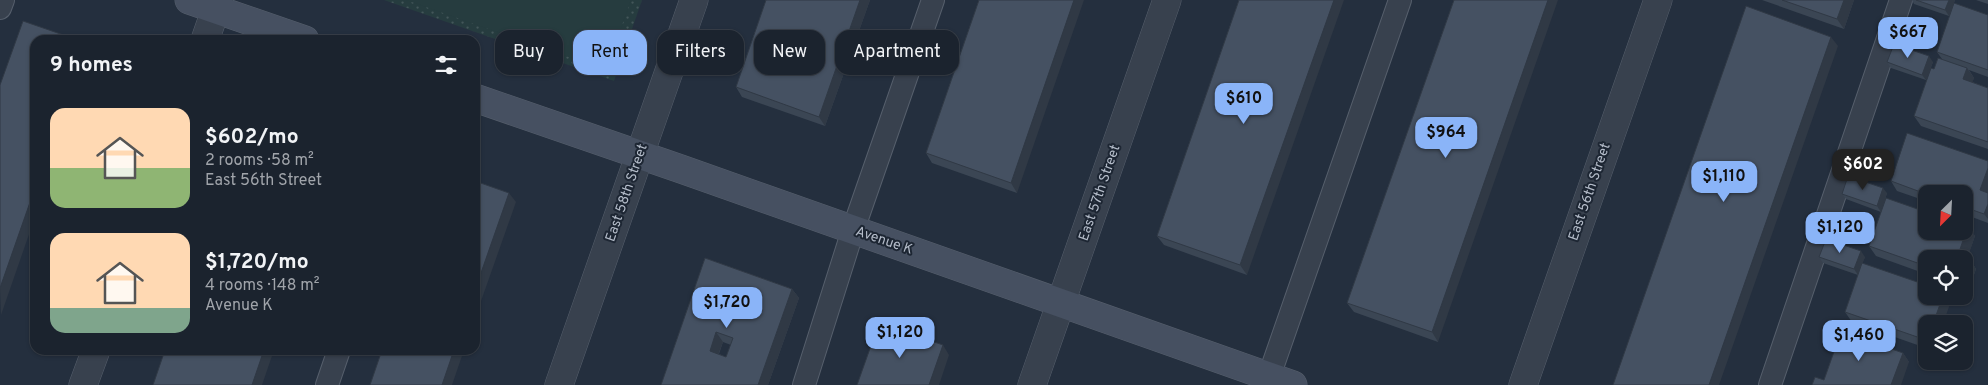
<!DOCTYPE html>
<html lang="en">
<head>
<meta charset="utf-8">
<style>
  body { margin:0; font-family:Overpass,sans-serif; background:#282f3a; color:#f1f3f6; height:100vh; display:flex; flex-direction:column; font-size:19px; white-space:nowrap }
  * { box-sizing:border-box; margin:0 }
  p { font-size:16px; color:#a0a4aa }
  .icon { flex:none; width:28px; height:28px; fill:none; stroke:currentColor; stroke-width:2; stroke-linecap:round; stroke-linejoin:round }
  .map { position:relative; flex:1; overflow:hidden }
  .panel { position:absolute; left:30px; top:35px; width:450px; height:320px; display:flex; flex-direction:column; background:#1b232e; border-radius:15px; box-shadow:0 1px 4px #0004,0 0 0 1px #39404a }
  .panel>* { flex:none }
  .hud { position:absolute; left:495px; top:30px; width:475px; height:45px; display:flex; gap:10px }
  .needle { width:32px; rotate:204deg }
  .controls { position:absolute; left:1918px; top:185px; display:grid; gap:10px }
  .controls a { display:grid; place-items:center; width:55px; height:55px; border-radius:10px; background:#1b232e; box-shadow:0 1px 4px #0004,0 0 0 1px #39404a; font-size:25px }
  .price { position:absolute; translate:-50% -42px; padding:0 11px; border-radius:10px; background:#8ab4f8; color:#111; font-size:16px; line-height:32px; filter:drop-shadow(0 1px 2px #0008) }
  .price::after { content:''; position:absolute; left:50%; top:30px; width:15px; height:11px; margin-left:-8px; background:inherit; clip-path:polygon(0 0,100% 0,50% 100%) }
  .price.selected { background:#222; color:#fff }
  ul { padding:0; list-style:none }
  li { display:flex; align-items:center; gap:15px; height:125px; padding:0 20px }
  li span { display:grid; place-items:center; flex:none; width:140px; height:100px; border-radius:15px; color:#555 }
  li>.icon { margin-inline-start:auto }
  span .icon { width:60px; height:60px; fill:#fffc; stroke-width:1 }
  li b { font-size:21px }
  h2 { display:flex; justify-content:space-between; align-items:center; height:60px; padding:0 20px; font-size:21px }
  .pill { padding:0 18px; border-radius:15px; background:#1b232e; box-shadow:0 1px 4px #0004,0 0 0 1px #39404a; font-size:18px; line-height:45px }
  .pill.selected { background:#8ab4f8; color:#111 }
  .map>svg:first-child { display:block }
  .green { fill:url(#green-dots) }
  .pitch { fill:#263c3f }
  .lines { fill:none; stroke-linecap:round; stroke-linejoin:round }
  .lane-casing { stroke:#565f6c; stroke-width:24 }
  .street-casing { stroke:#565f6c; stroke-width:29 }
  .secondary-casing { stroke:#565f6c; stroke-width:29 }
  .lane { stroke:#38414e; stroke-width:22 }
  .street { stroke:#38414e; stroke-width:28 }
  .secondary { stroke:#465061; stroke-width:28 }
  .wall { fill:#3b4654; fill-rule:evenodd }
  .shaded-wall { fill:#303945 }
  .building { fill:#455162; stroke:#303945; fill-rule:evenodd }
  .labels { text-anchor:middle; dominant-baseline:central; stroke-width:4; stroke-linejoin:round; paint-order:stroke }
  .street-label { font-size:14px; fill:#b4bcc9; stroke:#1d2633 }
</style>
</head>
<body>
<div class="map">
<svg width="1988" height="385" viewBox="0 0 1988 385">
  <defs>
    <pattern id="green-dots" width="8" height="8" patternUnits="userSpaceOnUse" patternTransform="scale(1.25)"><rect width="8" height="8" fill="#263c3f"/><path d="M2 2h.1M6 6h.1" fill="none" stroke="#435659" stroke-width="1.8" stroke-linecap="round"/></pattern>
  </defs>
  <rect width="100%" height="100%" fill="#242f3e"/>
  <polygon class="green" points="384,0 642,0 614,81"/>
  <polygon class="pitch" points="406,0 631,0 606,70"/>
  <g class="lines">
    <g class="lane-casing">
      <g id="lane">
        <polyline points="0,8 3,0"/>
        <polyline points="327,385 339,350"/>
        <polyline points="804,385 853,230 933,0"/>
        <polyline points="1266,385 1400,0"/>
        <polyline points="1770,385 1901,0"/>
      </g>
    </g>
    <g class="street-casing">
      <g id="street">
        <polyline points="205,40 219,0"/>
        <polyline points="83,385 96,350"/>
        <polyline points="559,385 694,0"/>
        <polyline points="1032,385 1167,0"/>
        <polyline points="1523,385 1658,0"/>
      </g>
    </g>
    <g class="secondary-casing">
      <g id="secondary">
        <polyline points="189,0 305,40"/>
        <polyline points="475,98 681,169 1293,385"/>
      </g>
    </g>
    <use href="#lane" class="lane"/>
    <use href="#street" class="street"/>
    <use href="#secondary" class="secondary"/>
  </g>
  <g class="wall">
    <polygon points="766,0 870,0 825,126 742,97 736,87"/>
    <polygon points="979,0 1017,193 932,163 926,153"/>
    <polygon points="1239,0 1247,275 1164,245 1157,236"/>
    <polygon points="1454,0 1438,342 1354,312 1347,303"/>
    <polygon points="1762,0 1854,0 1844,29"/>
    <polygon points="1912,0 1955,0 1949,16 1914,4"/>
    <polygon points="1976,0 1988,0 1988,4"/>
    <polygon points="1988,15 1988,77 1969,70 1974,78 1972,82 1988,88 1988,149 1921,126 1914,116 1942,59 1937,52"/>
    <polygon points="1887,62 1933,62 1926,80 1891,68"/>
    <polygon points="1988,161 1988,223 1964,214 1964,194 1926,194 1926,201 1897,191 1891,181"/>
    <polygon points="1887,193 1881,212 1846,199 1842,194"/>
    <polygon points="1968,226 1975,236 1967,258 1970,259 1976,269 1969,289 1964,287 1964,259 1926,259 1926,274 1876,256 1869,246"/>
    <polygon points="1819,257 1865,257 1862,263 1926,296 1948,296 1951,301 1926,324 1926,348 1852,322 1845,312 1858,275 1823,263"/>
    <path d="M705 258 792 289 799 298 768 385H661ZM723 342 731 345 726 357 719 354Z"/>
    <polygon points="1827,343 1903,353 1909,362 1824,380 1834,352"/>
  </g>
  <g class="shaded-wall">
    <polygon points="860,0 870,0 825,126 819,117"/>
    <polygon points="1074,0 1084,0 1017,193 1011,183"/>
    <polygon points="1334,0 1344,0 1247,275 1240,265"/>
    <polygon points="1548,0 1558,0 1438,342 1432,332"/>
    <polygon points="1844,0 1854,0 1844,29 1837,19"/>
    <polygon points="1949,0 1955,0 1949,16 1945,10"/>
    <polygon points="1831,37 1838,46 1719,385 1709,385"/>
    <polygon points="1929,56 1933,62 1926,80 1922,75"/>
    <polygon points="1967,68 1974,78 1970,89 1963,79"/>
    <polygon points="1988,168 1988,196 1980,190"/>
    <polygon points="35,188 35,217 1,315 0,288"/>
    <polygon points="1883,188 1887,193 1881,212 1877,206"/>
    <polygon points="509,193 516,202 475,318 475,290"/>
    <polygon points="1988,204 1988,219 1984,214"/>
    <polygon points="1968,226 1975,236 1965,265 1958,255"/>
    <polygon points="1861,251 1865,257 1858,275 1854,269"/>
    <polygon points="1970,259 1976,269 1969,289 1964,281 1964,275"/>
    <polygon points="792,289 799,298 768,385 758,385"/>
    <polygon points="1943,296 1948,296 1951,301 1943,324 1934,321"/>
    <polygon points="716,332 723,342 716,360 710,351"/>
    <polygon points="943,345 949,355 939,385 929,385"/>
    <polygon points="264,350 274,350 262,385 252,385"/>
    <polygon points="454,350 464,350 452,385 442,385"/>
    <polygon points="1903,353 1909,362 1901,385 1891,385"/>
  </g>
  <g class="building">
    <polygon points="766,0 860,0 819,117 736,87"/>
    <polygon points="979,0 1074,0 1011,183 926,153"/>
    <polygon points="1239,0 1334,0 1240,265 1157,236"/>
    <polygon points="1454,0 1548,0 1432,332 1347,303"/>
    <polygon points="1782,0 1844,0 1837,19"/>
    <polygon points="1916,0 1949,0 1945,10"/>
    <polygon points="1954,3 1988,15 1988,70 1937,52"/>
    <polygon points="1746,6 1831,37 1709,385 1613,385"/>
    <polygon points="23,21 78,40 35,40 35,188 0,288 0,85"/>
    <polygon points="1894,44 1929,56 1922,75 1887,62"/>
    <polygon points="1938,58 1967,68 1963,79 1988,88 1988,142 1914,116 1931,68 1934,69"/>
    <polygon points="1907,133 1988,161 1988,168 1980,190 1988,193 1988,204 1984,214 1964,207 1964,194 1926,194 1891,181"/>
    <polygon points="1848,176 1883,188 1877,206 1842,194"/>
    <polygon points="475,181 509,193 475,290"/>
    <polygon points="1886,198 1926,212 1926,231 1964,231 1964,225 1968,226 1958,255 1970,259 1964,275 1964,259 1926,259 1926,266 1869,246"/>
    <polygon points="1826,239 1861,251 1854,269 1819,257"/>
    <path d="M705 258 792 289 758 385H661ZM716 332 733 338 726 357 710 351Z"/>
    <polygon points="1862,263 1926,285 1926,296 1943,296 1934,321 1943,324 1926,324 1926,340 1845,312"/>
    <polygon points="879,323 943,345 929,385 857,385"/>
    <polygon points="1833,328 1903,353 1891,385 1812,385 1815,377 1824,380 1836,346 1827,343"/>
    <polygon points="165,350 264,350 252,385 153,385"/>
    <polygon points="382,350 454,350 442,385 370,385"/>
  </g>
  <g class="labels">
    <g class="street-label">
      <text transform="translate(1590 192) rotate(-71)">East 56th Street</text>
      <text transform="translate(627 193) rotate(-71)">East 58th Street</text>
      <text transform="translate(1100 193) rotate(-71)">East 57th Street</text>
      <text transform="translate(884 241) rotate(19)">Avenue K</text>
    </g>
  </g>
</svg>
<div class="controls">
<a><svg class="needle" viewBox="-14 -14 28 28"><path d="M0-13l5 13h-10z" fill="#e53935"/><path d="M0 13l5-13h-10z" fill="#a0a4aa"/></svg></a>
<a><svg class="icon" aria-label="locate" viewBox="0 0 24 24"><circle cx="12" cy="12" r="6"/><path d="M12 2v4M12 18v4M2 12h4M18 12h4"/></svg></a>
<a><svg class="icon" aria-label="layers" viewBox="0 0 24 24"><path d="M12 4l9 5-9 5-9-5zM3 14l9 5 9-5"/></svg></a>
</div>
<b class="price" style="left:1908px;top:59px">$667</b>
<b class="price" style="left:1244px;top:125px">$610</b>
<b class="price" style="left:1446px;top:159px">$964</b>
<b class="price selected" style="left:1863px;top:191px">$602</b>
<b class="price" style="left:1724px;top:203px">$1,110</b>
<b class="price" style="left:1840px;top:254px">$1,120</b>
<b class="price" style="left:727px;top:329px">$1,720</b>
<b class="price" style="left:900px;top:359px">$1,120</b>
<b class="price" style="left:1859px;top:362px">$1,460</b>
<div class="hud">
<a class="pill">Buy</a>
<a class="pill selected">Rent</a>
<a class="pill">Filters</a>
<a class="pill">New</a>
<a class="pill">Apartment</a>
</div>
<section class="panel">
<h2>9 homes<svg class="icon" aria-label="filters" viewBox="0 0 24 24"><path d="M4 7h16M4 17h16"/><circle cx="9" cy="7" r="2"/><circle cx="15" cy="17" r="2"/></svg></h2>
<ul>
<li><span style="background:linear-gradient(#ffd9b3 60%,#8fb573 0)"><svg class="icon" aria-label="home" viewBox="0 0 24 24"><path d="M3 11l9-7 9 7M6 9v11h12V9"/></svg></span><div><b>$602/mo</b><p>2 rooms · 58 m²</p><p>East 56th Street</p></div></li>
<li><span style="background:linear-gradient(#ffd9b3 75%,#7fa58c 0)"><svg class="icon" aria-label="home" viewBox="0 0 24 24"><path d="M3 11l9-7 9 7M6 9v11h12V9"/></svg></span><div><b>$1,720/mo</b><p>4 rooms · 148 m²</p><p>Avenue K</p></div></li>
</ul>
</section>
</div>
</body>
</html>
